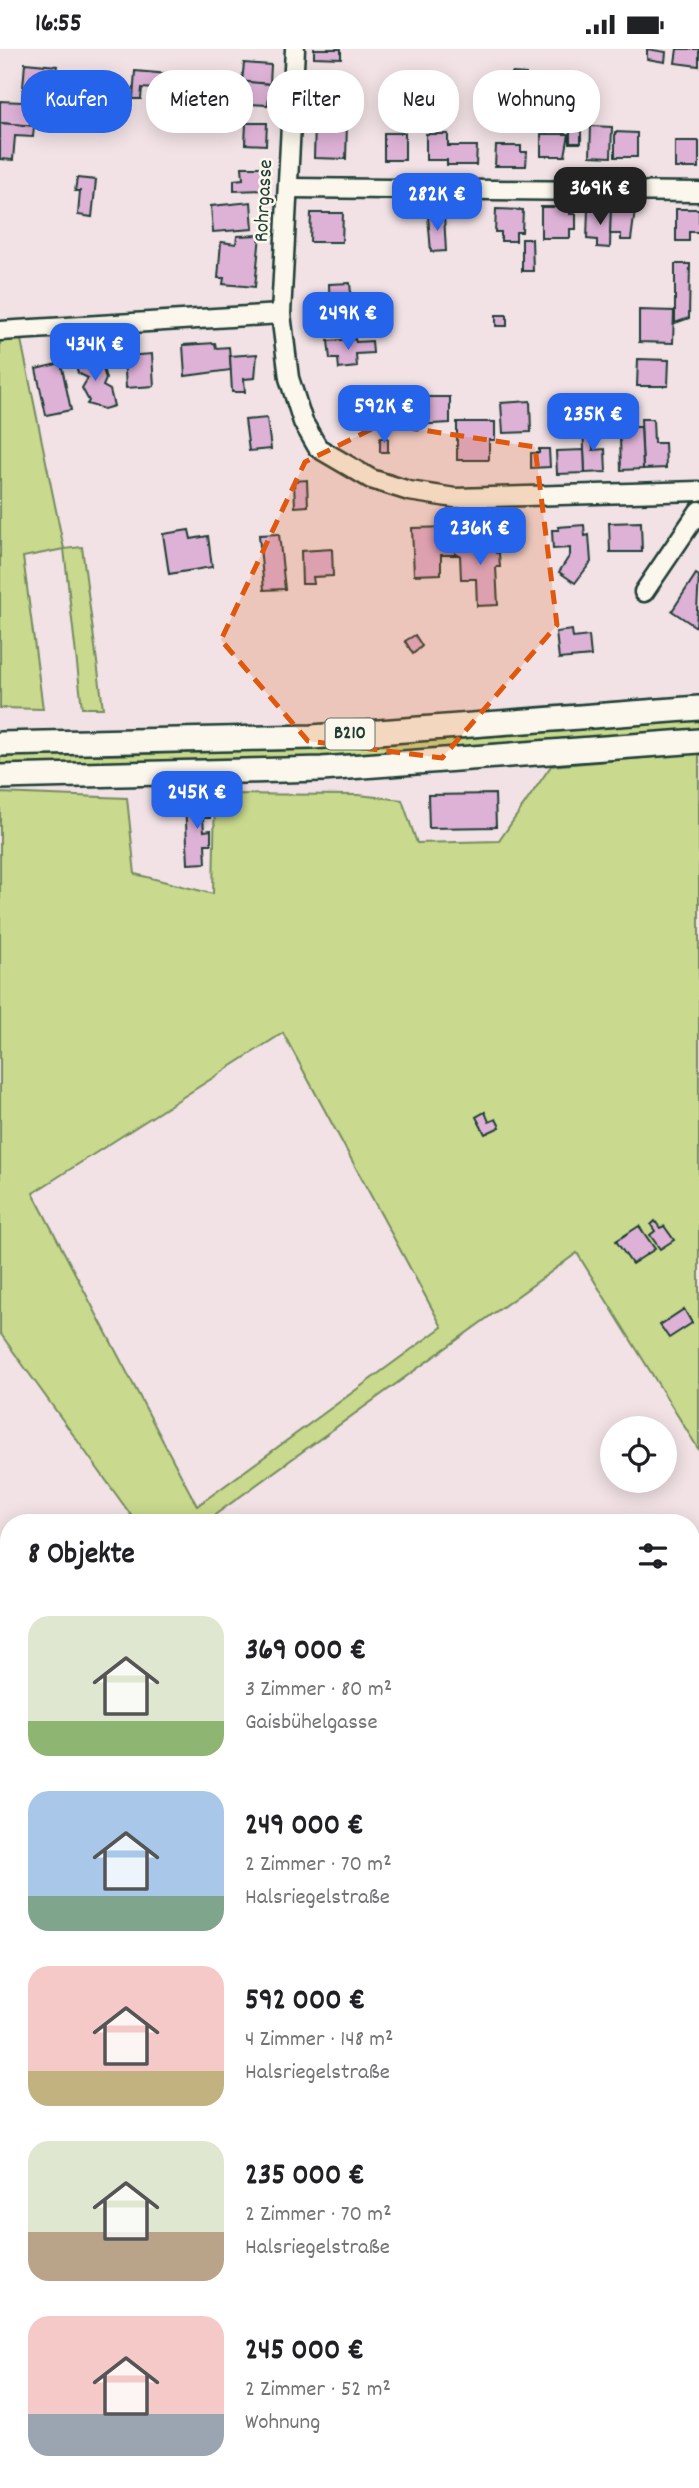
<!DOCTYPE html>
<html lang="de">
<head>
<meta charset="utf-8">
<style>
  body { margin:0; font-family:Dekko,sans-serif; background:#f6f6f6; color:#202124; height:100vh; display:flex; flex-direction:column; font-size:26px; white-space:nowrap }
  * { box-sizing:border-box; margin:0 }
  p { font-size:23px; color:#757577 }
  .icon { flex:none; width:38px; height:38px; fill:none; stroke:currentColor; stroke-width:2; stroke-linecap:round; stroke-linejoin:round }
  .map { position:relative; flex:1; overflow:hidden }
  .side { position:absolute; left:0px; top:1465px; width:700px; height:975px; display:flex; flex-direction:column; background:#fff; border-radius:28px 28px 0 0; box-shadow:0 4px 18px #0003 }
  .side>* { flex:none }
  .banner { position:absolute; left:21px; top:21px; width:658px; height:63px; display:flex; gap:14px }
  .controls { position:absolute; left:600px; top:1367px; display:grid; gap:14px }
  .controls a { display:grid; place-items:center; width:77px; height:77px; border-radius:50%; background:#fff; box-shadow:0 4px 18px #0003; font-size:35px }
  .price { position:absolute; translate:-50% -60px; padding:0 16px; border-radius:14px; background:#2563eb; color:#fff; font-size:23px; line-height:46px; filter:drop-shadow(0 2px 4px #0008) }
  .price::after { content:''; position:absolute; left:50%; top:42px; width:21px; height:16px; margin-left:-10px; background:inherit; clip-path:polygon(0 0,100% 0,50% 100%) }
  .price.selected { background:#222; color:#fff }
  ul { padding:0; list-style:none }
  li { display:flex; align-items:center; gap:21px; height:175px; padding:0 28px }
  li span { display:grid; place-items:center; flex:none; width:196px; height:140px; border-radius:21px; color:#555 }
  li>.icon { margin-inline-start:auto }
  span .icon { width:84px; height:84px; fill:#fffc; stroke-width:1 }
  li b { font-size:30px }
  h2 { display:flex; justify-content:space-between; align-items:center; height:84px; padding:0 28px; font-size:30px }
  .tag { padding:0 24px; border-radius:28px; background:#fff; box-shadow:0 4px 18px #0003; font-size:24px; line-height:63px }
  .tag.selected { background:#2563eb; color:#fff }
  .status { display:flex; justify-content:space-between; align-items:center; height:49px; padding:0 35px; background:#fff; direction:ltr }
  .status svg { height:19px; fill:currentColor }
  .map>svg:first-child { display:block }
  .green { fill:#c9d98d; stroke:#748b60; stroke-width:2; fill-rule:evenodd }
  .building { fill:#deb2d7; stroke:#1f3d34; stroke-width:2 }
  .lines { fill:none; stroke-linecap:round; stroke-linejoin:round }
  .minor-casing { stroke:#1f3d34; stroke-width:23 }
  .major-casing { stroke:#1f3d34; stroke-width:28 }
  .minor { stroke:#fbf7ec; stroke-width:18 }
  .major { stroke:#fbf7ec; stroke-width:23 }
  .marked { fill:#de580e; fill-opacity:0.2; stroke:#de580e; stroke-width:5; stroke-dasharray:14 9; stroke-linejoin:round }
  .labels { text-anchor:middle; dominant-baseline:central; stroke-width:5; stroke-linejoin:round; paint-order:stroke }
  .shield { fill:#fbf7ec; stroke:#61756b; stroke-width:2 }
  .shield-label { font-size:19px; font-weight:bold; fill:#1f3d34 }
  .street-label { font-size:21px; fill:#1f3d34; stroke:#fbf7ec }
</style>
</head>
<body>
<div class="status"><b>16:55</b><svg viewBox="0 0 49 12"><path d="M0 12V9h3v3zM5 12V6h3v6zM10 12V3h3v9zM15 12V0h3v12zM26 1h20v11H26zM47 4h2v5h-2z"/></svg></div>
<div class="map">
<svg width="699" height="2439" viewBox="0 0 699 2439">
  <rect width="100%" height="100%" fill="#f2e2e6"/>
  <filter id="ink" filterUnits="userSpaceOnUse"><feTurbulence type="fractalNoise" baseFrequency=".0143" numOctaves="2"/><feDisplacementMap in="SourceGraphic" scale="14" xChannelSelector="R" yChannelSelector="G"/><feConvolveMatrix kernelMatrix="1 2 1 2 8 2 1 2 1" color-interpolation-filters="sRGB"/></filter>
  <g filter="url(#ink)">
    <g class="green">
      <polygon points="20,286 64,500 82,498 103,659 82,659 64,500 23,508 43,660 0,659 0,287"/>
      <path d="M699 671V683L287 712 0 718V707C233 707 467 691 699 671Z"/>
      <path d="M699 704V1401L577 1204 205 1473H136L0 1284V744L127 749 135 825 213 845 215 745 359 746 402 751 417 794 499 792 551 717ZM283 984 442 1278 197 1457 33 1144Z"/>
      <polygon points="699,1528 699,1580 691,1570 691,1534"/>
      <polygon points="0,1696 9,1709 9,1806 0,1794"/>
      <polygon points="691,1907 696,1913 699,1910 699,2001 691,1998"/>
      <polygon points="166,2431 522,2431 521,2439 157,2439"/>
    </g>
    <g class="building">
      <polygon points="314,0 341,0 341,9 314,8"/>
      <polygon points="647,0 666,3 665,13 647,10"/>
      <polygon points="677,0 699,0 699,17 675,14"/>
      <polygon points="25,14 57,17 54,41 23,39"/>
      <polygon points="244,14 271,16 270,35 242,33"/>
      <polygon points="135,22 169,25 167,41 142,39 141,50 133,50"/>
      <polygon points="512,24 526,25 529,55 510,54"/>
      <polygon points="314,28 345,29 344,58 313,57"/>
      <polygon points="229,31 270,35 268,56 248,55 249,46 228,44"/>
      <polygon points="23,39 54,41 48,62 35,61 34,77 0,74 0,52 22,53"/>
      <rect x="385" y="49" width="26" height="22"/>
      <polygon points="422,50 449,50 448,71 422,71"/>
      <polygon points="0,74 34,77 33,88 15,87 13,111 0,110"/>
      <polygon points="246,74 267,74 266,96 245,95"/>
      <polygon points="315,74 347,75 346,110 314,109"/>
      <rect x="570" y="74" width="11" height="20"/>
      <polygon points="591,77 612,78 611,108 590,107"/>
      <polygon points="615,83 637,84 637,108 615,108"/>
      <rect x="384" y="84" width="21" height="27"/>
      <polygon points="426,85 448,85 448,97 477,97 476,116 447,116 447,111 426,111"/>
      <polygon points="541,85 569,85 565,107 541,107"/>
      <rect x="675" y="92" width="24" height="27"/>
      <polygon points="496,97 521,97 521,103 527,103 526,117 495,117"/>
      <polygon points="242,118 265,118 266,141 234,142 234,131 243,130"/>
      <polygon points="77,129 96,131 92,168 78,166 80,142 75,142"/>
      <polygon points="251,153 253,180 213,183 211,157"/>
      <polygon points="541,158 570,158 570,165 576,165 576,180 570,180 570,189 541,189"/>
      <polygon points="588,159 611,160 610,199 597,198 597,191 587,190"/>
      <polygon points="496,160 523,161 522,183 516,183 516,192 501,192 501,183 495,183"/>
      <polygon points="611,160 635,161 631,191 621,191 621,185 610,185"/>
      <polygon points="676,160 699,160 699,183 689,183 689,192 676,192"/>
      <polygon points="311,164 343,164 342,193 310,193"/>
      <polygon points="444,166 446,202 431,203 428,167"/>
      <polygon points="260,186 255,238 223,235 224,229 218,229 221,193 236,195 237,187"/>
      <polygon points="522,190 532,190 533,222 522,222"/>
      <polygon points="675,215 690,215 689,269 675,274"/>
      <polygon points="350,234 352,255 340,256 341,265 330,266 329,235"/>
      <polygon points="639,261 674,262 673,294 639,293"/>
      <rect x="496" y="266" width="11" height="11"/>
      <polygon points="355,290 356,293 372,292 373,304 356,305 357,318 339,320 338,310 330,310 328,292"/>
      <polygon points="215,294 216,299 229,298 231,321 185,327 183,296"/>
      <polygon points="93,305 100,308 106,330 103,337 110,341 114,357 104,360 87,355 89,352 82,339 88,329 78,324 75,313 89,311"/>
      <polygon points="152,305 154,337 126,339 124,307"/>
      <polygon points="257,305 255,329 244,330 245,343 232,343 230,307"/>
      <polygon points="638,310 669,311 668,337 637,337"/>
      <polygon points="61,314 71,361 46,366 36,320"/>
      <polygon points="399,348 450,348 450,374 414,376 414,370 399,370"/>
      <polygon points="530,352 531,383 503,384 501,354"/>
      <polygon points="267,369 271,400 249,402 245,371"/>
      <polygon points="641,370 653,370 654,394 665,394 666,419 643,420"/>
      <polygon points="457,373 495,373 495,391 489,391 489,411 457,411"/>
      <polygon points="583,375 592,375 593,401 605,400 606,423 585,424"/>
      <polygon points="627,378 641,378 643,420 621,421 620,389 627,389"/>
      <rect x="380" y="389" width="8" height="14"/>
      <polygon points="539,400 549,400 550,418 531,419 531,404 539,404"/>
      <polygon points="584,401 585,424 557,425 556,402"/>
      <polygon points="307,431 308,457 295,458 294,432"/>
      <polygon points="641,473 642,503 610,503 609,474"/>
      <polygon points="584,476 585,487 589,486 591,513 575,534 559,523 570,506 570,499 553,500 552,481 559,481 558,478"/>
      <polygon points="454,478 455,506 441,506 441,525 414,526 412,479"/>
      <polygon points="189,481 191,490 208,487 212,518 169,525 163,485"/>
      <polygon points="279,485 285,540 264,541 259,486"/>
      <polygon points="477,488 478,493 495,492 496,504 499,504 500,518 496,518 498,556 477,557 476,530 461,530 460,506 455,506 455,489"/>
      <polygon points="332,500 333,527 313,528 314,535 302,535 301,502"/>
      <polygon points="696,525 699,527 696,578 672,562"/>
      <polygon points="572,581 573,589 589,587 591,607 559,610 556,583"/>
      <polygon points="415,586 422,597 413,605 405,592"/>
      <polygon points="495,745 496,778 429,779 428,746"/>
      <polygon points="210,752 210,769 203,769 204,782 211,781 211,795 205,795 206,814 188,815 185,753"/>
      <polygon points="485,1063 489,1073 496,1070 500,1078 485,1085 476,1068"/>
      <polygon points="655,1172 660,1179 664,1177 674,1191 660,1200 650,1186 655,1182 651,1176"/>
      <polygon points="639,1177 655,1200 632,1215 616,1192"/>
      <polygon points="684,1260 692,1274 669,1289 660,1276"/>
    </g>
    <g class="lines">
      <g class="minor-casing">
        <g id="minor">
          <polyline points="295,0 281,265 289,329 303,373 318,399 371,430 409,442 455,449 699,442"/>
          <polyline points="290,139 699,143"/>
          <polyline points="0,282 281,265"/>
          <polyline points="644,543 699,462"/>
        </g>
      </g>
      <g class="major-casing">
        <g id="major">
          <polyline points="0,695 312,688 699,659"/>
          <polyline points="0,728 322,720 699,692"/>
        </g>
      </g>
      <use href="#minor" class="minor"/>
      <use href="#major" class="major"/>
    </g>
  </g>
  <path class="marked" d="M382 375 535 398 557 576 442 709 308 692 221 591 305 413Z"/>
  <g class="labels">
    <rect class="shield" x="325.5" y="669.5" width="49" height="31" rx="5"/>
    <g class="shield-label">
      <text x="350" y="685">B210</text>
    </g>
    <g class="street-label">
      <text transform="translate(265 152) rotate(-87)">Rohrgasse</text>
    </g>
  </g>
</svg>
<div class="controls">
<a><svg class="icon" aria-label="locate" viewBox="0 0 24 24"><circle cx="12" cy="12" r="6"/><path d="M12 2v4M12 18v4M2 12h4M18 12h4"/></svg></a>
</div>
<b class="price selected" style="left:600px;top:178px">369K €</b>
<b class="price" style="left:437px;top:184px">282K €</b>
<b class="price" style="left:348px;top:303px">249K €</b>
<b class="price" style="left:95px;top:334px">434K €</b>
<b class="price" style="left:384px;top:396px">592K €</b>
<b class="price" style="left:593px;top:404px">235K €</b>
<b class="price" style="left:480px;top:518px">236K €</b>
<b class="price" style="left:197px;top:782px">245K €</b>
<div class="banner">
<a class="tag selected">Kaufen</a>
<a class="tag">Mieten</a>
<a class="tag">Filter</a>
<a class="tag">Neu</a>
<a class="tag">Wohnung</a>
</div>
<section class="side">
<h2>8 Objekte<svg class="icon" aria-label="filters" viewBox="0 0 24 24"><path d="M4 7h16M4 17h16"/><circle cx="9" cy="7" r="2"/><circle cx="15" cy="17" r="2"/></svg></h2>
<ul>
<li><span style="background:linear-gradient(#dfe7d0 75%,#8fb573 0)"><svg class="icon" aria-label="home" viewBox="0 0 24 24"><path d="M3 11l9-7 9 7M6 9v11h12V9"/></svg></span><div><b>369 000 €</b><p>3 Zimmer · 80 m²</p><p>Gaisbühelgasse</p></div></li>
<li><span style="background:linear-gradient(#a9c7e8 75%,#7fa58c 0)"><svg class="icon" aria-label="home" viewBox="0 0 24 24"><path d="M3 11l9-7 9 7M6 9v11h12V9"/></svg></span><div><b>249 000 €</b><p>2 Zimmer · 70 m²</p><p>Halsriegelstraße</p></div></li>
<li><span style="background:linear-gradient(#f6c9c9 75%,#c2b280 0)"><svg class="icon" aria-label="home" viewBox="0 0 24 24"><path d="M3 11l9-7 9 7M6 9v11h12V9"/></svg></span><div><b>592 000 €</b><p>4 Zimmer · 148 m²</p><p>Halsriegelstraße</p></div></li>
<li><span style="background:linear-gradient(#dfe7d0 65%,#b9a48a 0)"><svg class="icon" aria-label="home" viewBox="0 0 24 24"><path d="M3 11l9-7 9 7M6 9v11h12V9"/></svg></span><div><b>235 000 €</b><p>2 Zimmer · 70 m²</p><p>Halsriegelstraße</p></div></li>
<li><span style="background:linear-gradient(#f6c9c9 70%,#9aa5b1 0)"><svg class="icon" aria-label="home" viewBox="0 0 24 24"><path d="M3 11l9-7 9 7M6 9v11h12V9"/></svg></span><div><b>245 000 €</b><p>2 Zimmer · 52 m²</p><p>Wohnung</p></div></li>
</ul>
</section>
</div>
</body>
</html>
